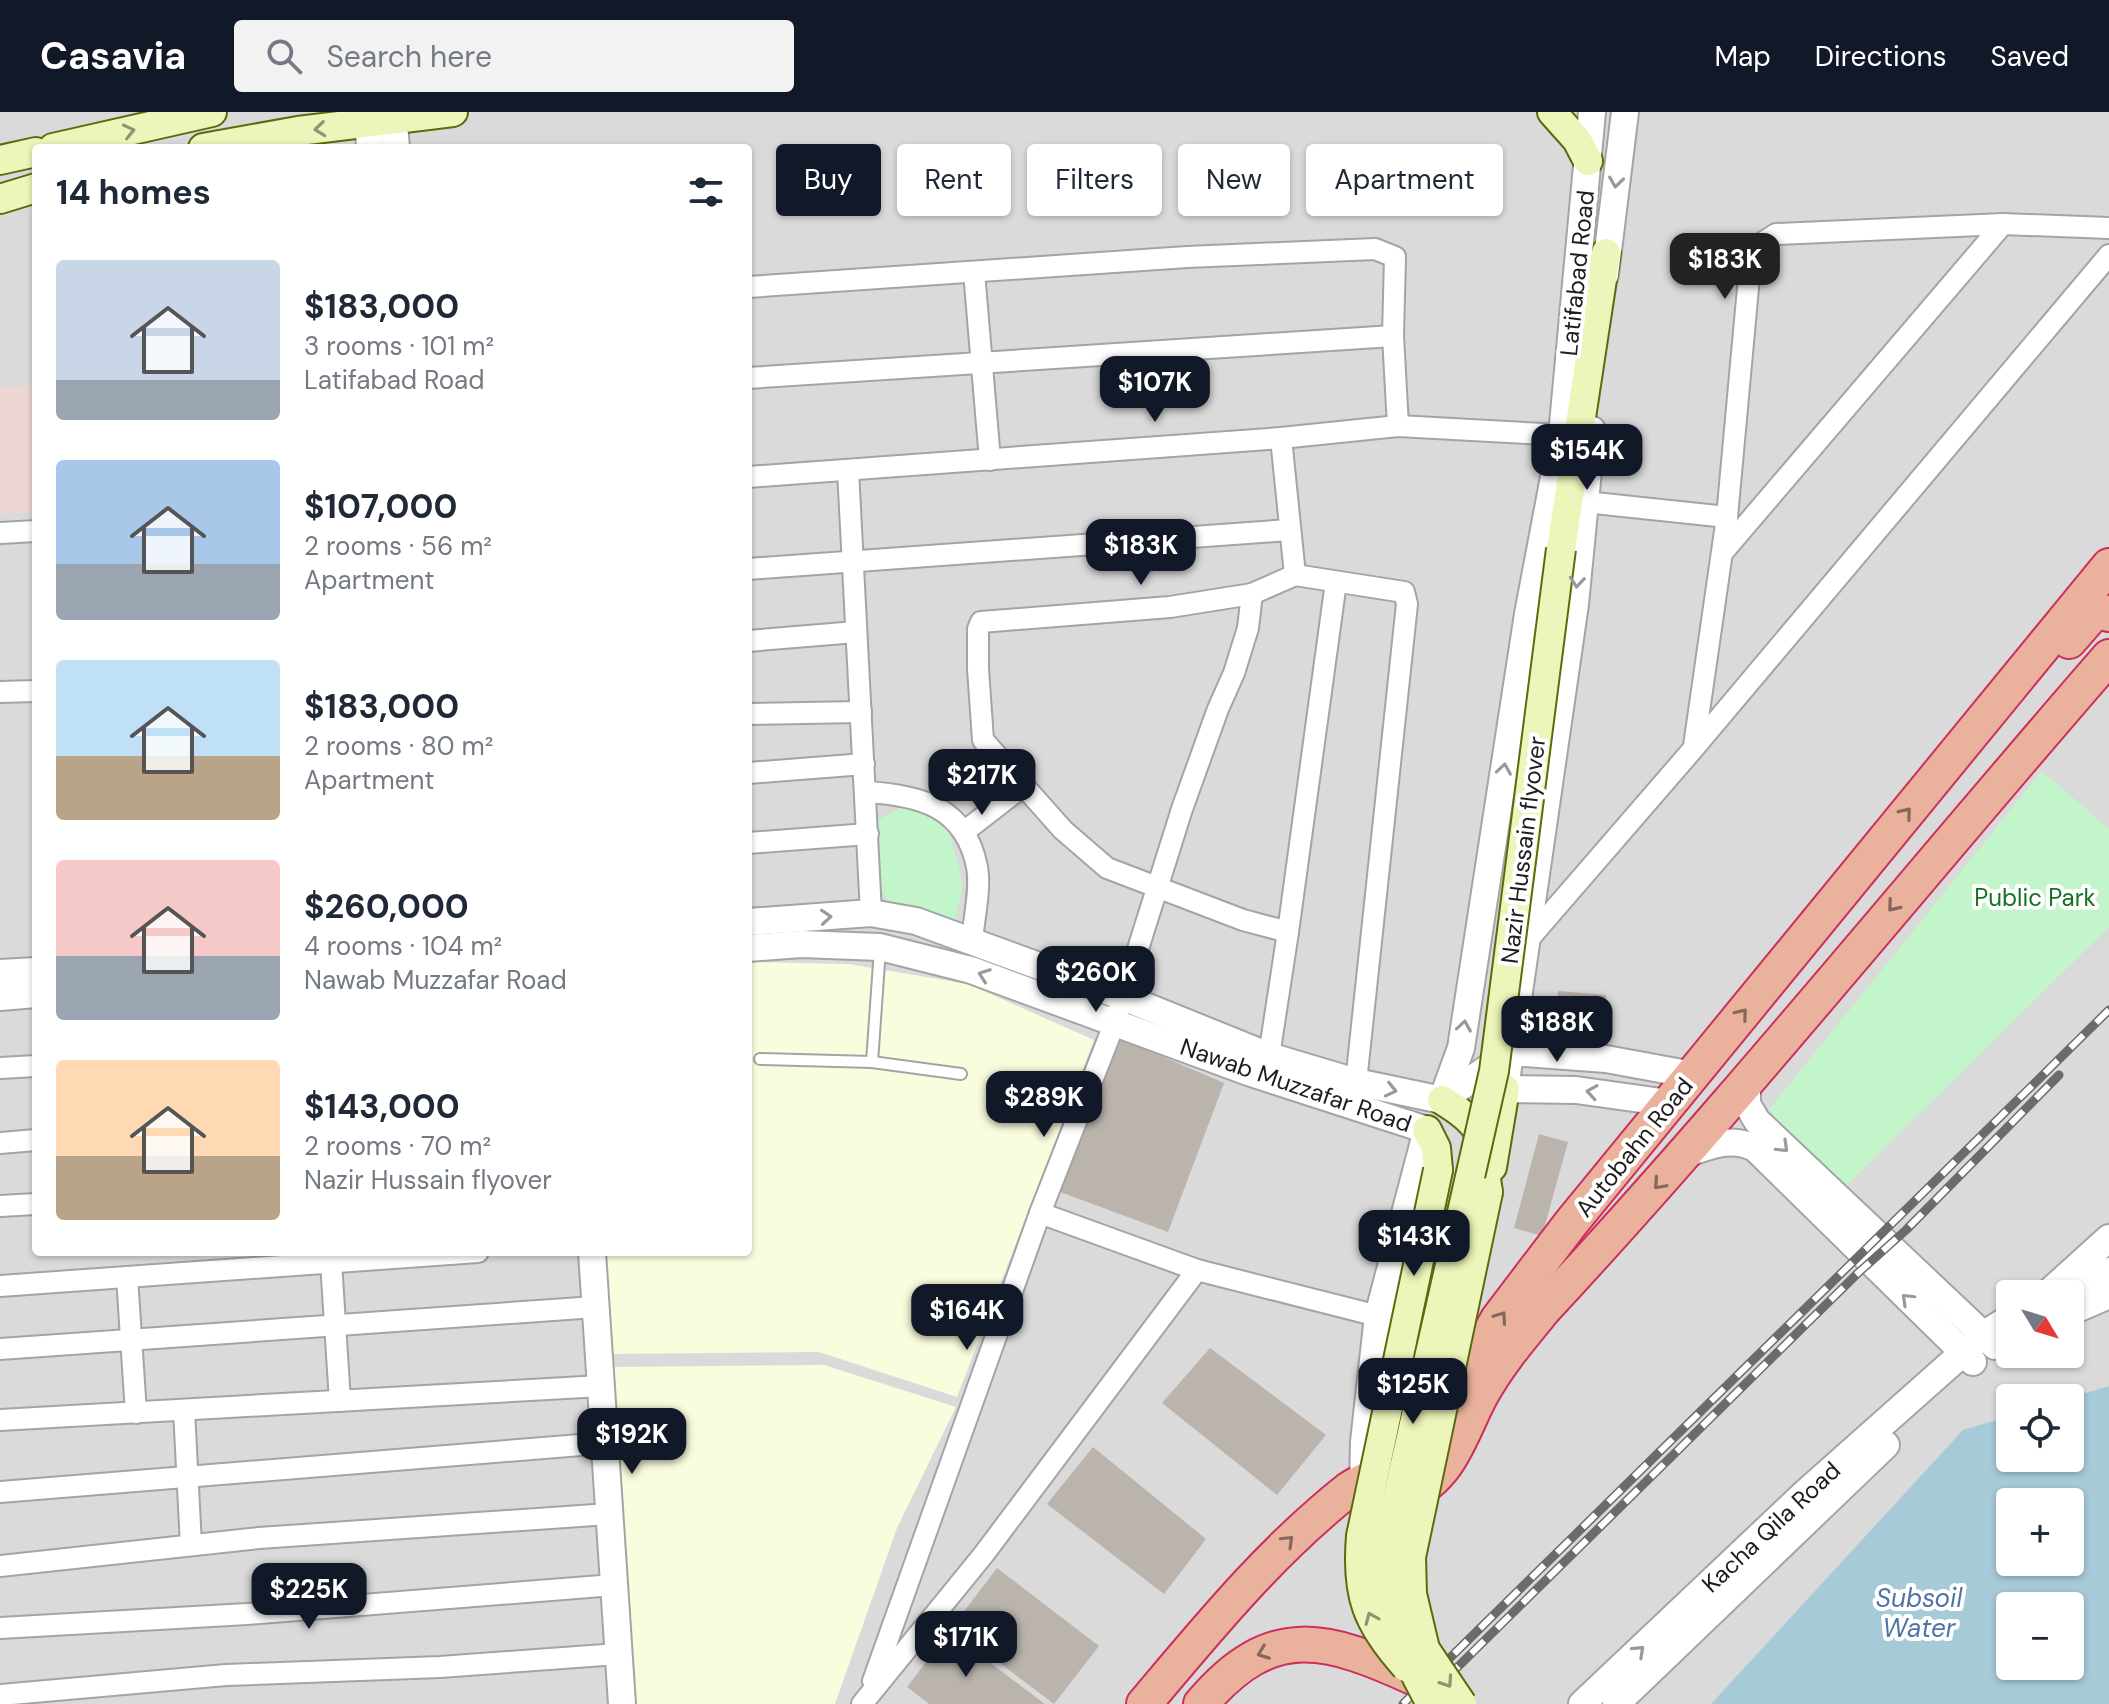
<!DOCTYPE html>
<html lang="en">
<head>
<meta charset="utf-8">
<style>
  body { margin:0; font-family:"DM Sans",sans-serif; background:#f2f2f3; color:#1f2937; height:100vh; display:flex; flex-direction:column; font-size:30px; white-space:nowrap }
  * { box-sizing:border-box; margin:0 }
  p { font-size:26px; color:#747a83 }
  .icon { flex:none; width:44px; height:44px; fill:none; stroke:currentColor; stroke-width:2; stroke-linecap:round; stroke-linejoin:round }
  .map { position:relative; flex:1; overflow:hidden }
  .side { position:absolute; left:32px; top:32px; width:720px; height:1112px; display:flex; flex-direction:column; background:#fff; border-radius:8px; box-shadow:0 2px 6px #0004 }
  .side>* { flex:none }
  .banner { position:absolute; left:776px; top:32px; width:760px; height:72px; display:flex; gap:16px }
  .needle { width:52px; rotate:128deg }
  .tools { position:absolute; left:1996px; top:1168px; display:grid; gap:16px }
  .tools a { display:grid; place-items:center; width:88px; height:88px; border-radius:8px; background:#fff; box-shadow:0 2px 6px #0004; font-size:40px }
  .price { position:absolute; translate:-50% -68px; padding:0 18px; border-radius:16px; background:#111827; color:#fff; font-size:26px; line-height:52px; filter:drop-shadow(0 2px 4px #0008) }
  .price::after { content:''; position:absolute; left:50%; top:48px; width:24px; height:18px; margin-left:-12px; background:inherit; clip-path:polygon(0 0,100% 0,50% 100%) }
  .price.selected { background:#222; color:#fff }
  ul { padding:0; list-style:none }
  li { display:flex; align-items:center; gap:24px; height:200px; padding:0 24px }
  li span { display:grid; place-items:center; flex:none; width:224px; height:160px; border-radius:8px; color:#555 }
  li>.icon { margin-inline-start:auto }
  span .icon { width:96px; height:96px; fill:#fffc; stroke-width:1 }
  li b { font-size:34px }
  h2 { display:flex; justify-content:space-between; align-items:center; height:96px; padding:0 24px; font-size:34px }
  .tag { padding:0 28px; border-radius:8px; background:#fff; box-shadow:0 2px 6px #0004; font-size:28px; line-height:72px }
  .tag.selected { background:#111827; color:#fff }
  header { display:flex; align-items:center; gap:48px; box-sizing:border-box; height:112px; padding:0 40px; background:#111827; color:#fff }
  header strong { font-size:38px }
  nav { display:flex; gap:44px; margin-inline-start:auto; font-size:28px }
  .search { width:560px; height:72px; background:#f2f2f3; display:flex; align-items:center; gap:20px; box-sizing:border-box; padding:0 28px; border-radius:8px; color:#747a83; font-size:30px }
  .map>svg:first-child { display:block }
  .residential { fill:#dbdada; fill-rule:evenodd }
  .commercial { fill:#edd6d3 }
  .education { fill:#fafddd }
  .park { fill:#c2f5c9 }
  .water { fill:#a6cad8; fill-rule:evenodd }
  .building { fill:#bab4ad }
  .lines { fill:none; stroke-linecap:round; stroke-linejoin:round }
  .service-casing { stroke:#a4a4a4; stroke-width:14 }
  .minor-casing { stroke:#a4a4a4; stroke-width:24 }
  .tertiary-casing { stroke:#a4a4a4; stroke-width:30 }
  .secondary-casing { stroke:#5b6b0c; stroke-width:32 }
  .trunk-casing { stroke:#cc2f5b; stroke-width:38 }
  .service { stroke:#fff; stroke-width:10 }
  .minor { stroke:#fff; stroke-width:20 }
  .tertiary { stroke:#fff; stroke-width:26 }
  .secondary { stroke:#eef5ba; stroke-width:28 }
  .trunk { stroke:#eab29c; stroke-width:34 }
  .rail-casing { stroke:#6b6b6b; stroke-width:9 }
  .rail { stroke:#fff; stroke-width:6; stroke-dasharray:18; stroke-linecap:butt }
  .secondary-bridge-casing { stroke:#5b6b0c; stroke-width:32; stroke-linecap:butt }
  .secondary-bridge { stroke:#eef5ba; stroke-width:28 }
  .oneway { stroke:#909473 }
  .oneway2 { stroke:#999 }
  .oneway3 { stroke:#84685c }
  .labels { text-anchor:middle; dominant-baseline:central; stroke-width:8; stroke-linejoin:round; paint-order:stroke }
  .street-label { font-size:24px; fill:#1d1d1d; stroke:#fff }
  .park-label { font-size:24px; fill:#137321; stroke:#fff }
  .water-label { font-size:26px; font-style:italic; fill:#5075a5; stroke:#fff }
</style>
</head>
<body>
<header>
<strong>Casavia</strong>
<div class="search"><svg class="icon" aria-label="search" viewBox="0 0 24 24"><circle cx="10" cy="10" r="6"/><path d="M15 15l6 6"/></svg>Search here</div>
<nav><a>Map</a><a>Directions</a><a>Saved</a></nav>
</header>
<div class="map">
<svg width="2109" height="1592" viewBox="0 0 2109 1592">
  <rect width="100%" height="100%" fill="#edeae3"/>
  <path class="residential" d="M0 0H2109V1592H0ZM36 36H748V1140H36ZM2010 1182H2070V1242H2010ZM2010 1286H2070V1346H2010ZM2010 1390H2070V1450H2010ZM2010 1494H2070V1554H2010Z"/>
  <polygon class="commercial" points="36,272 36,400 0,402 0,277"/>
  <g class="education">
    <polygon points="748,850 848,852 968,872 1094,928 957,1285 819,1240 609,1242 602,1140 748,1140"/>
    <polygon points="824,1253 956,1295 897,1416 835,1592 636,1592 613,1255"/>
  </g>
  <g class="park">
    <polygon points="2042,659 2109,717 2109,815 1844,1076 1768,999"/>
    <polygon points="902,695 923,702 948,716 963,771 955,810 893,795 881,778 878,708"/>
  </g>
  <path class="water" d="M2109 1274V1592H1711L1963 1318 2010 1304V1346H2070L2069 1286ZM2010 1390H2070V1450H2010ZM2010 1494H2070V1554H2010Z"/>
  <g class="building">
    <polygon points="1558,879 1606,883 1602,921 1555,917"/>
    <polygon points="1117,925 1224,971 1168,1120 1055,1078"/>
    <polygon points="1539,1022 1568,1030 1542,1124 1514,1116"/>
    <polygon points="1210,1236 1326,1323 1277,1383 1162,1291"/>
    <polygon points="1093,1335 1206,1427 1164,1482 1047,1392"/>
    <polygon points="997,1456 1099,1534 1054,1592 952,1515"/>
    <polygon points="949,1520 1045,1592 929,1592 907,1575"/>
  </g>
  <g class="lines">
    <g class="service-casing">
      <g id="service">
        <polyline points="760,947 872,950 961,962"/>
        <polyline points="872,950 880,837"/>
      </g>
    </g>
    <g class="minor-casing">
      <g id="minor">
        <polyline points="974,160 990,348"/>
        <polyline points="748,175 1187,145 1375,137 1395,145 1393,224 1398,314"/>
        <polyline points="748,266 1393,224"/>
        <polyline points="1281,326 1295,463"/>
        <polyline points="848,358 871,801"/>
        <polyline points="748,365 1281,326 1398,314 1562,323"/>
        <polyline points="1585,390 1727,405"/>
        <polyline points="0,421 36,419"/>
        <polyline points="1723,440 2003,112"/>
        <polyline points="748,457 1289,418"/>
        <polyline points="748,529 856,520"/>
        <polyline points="0,580 36,579"/>
        <polyline points="748,602 861,600"/>
        <polyline points="1694,634 1727,405 1750,154 1759,133 1776,122 2003,112 2109,116"/>
        <polyline points="748,661 864,652"/>
        <path d="M866 680C919 683 965 694 977 755 981 776 974 806 972 828"/>
        <polyline points="965,719 1022,675"/>
        <polyline points="748,731 868,722"/>
        <polyline points="1288,820 1336,470"/>
        <polyline points="1528,828 1694,636 2109,143"/>
        <polyline points="1269,944 1288,820 1243,808 1107,756 1063,718 983,628 978,557 978,517 981,510 1170,495 1252,482 1295,463 1404,480 1407,492 1356,970"/>
        <polyline points="0,956 36,954"/>
        <polyline points="0,1031 36,1028"/>
        <polyline points="0,1094 36,1092"/>
        <polyline points="1040,1101 1115,910 1182,697 1218,597 1234,561 1248,516 1252,482"/>
        <polyline points="331,1150 340,1289"/>
        <polyline points="127,1165 136,1301"/>
        <polyline points="0,1174 478,1140"/>
        <polyline points="0,1237 595,1195"/>
        <polyline points="184,1298 191,1433"/>
        <polyline points="0,1308 601,1274"/>
        <polyline points="0,1380 605,1331"/>
        <polyline points="0,1454 259,1426 609,1402"/>
        <polyline points="0,1516 247,1502 614,1473"/>
        <polyline points="873,1569 1040,1101 1197,1158"/>
        <polyline points="0,1583 226,1563 440,1555 618,1542"/>
        <polyline points="862,1592 984,1442 1197,1158 1378,1204"/>
      </g>
    </g>
    <g class="tertiary-casing">
      <g id="tertiary">
        <polyline points="368,0 370,36"/>
        <polyline points="393,0 396,36"/>
        <polyline points="1605,163 1625,0"/>
        <polyline points="748,810 871,801 916,809 1123,885 1269,944 1356,970 1442,988"/>
        <polyline points="748,836 801,832 880,835 971,858 1251,961 1427,1018 1378,1204 1364,1330 1363,1377"/>
        <polyline points="0,861 36,859"/>
        <polyline points="0,885 36,882"/>
        <polyline points="1747,971 1747,992 1757,1009 1995,1234"/>
        <polyline points="1505,977 1575,492 1592,318"/>
        <polyline points="1493,987 1505,977 1576,978 1669,991"/>
        <polyline points="1442,988 1461,936 1528,502 1562,323 1592,0"/>
        <polyline points="1442,988 1511,940 1606,947 1693,963"/>
        <path d="M1685 1042C1710 1034 1730 1024 1755 1036L1973 1250"/>
        <polyline points="592,1140 622,1592"/>
        <polyline points="2059,1179 2109,1159"/>
        <polyline points="2047,1182 2109,1126"/>
        <polyline points="2070,1200 2109,1183"/>
        <polyline points="1582,1592 1805,1381 1983,1223 2010,1206"/>
        <polyline points="1616,1592 1886,1333"/>
      </g>
    </g>
    <g class="secondary-casing">
      <g id="secondary">
        <polyline points="1552,0 1577,28 1588,49"/>
        <polyline points="53,36 212,0"/>
        <polyline points="203,36 298,19 453,0"/>
        <polyline points="0,48 36,40"/>
        <polyline points="0,87 36,76"/>
        <polyline points="1561,437 1606,141"/>
        <path d="M1442 988C1493 1019 1479 1028 1488 1080"/>
        <polyline points="1427,1018 1436,1036 1438,1058"/>
        <polyline points="1492,1055 1505,977"/>
      </g>
    </g>
    <g class="trunk-casing">
      <g id="trunk">
        <polyline points="2069,529 2096,498 2109,502"/>
        <polyline points="1441,1310 1498,1207 1571,1111 2109,454"/>
        <path d="M1409 1382C1451 1365 1461 1320 1481 1283 1498 1252 1521 1225 1544 1197 1740 986 1920 762 2109 545"/>
        <path d="M1144 1592C1208 1516 1270 1440 1348 1378 1363 1367 1383 1363 1397 1352"/>
        <path d="M1201 1592C1272 1508 1327 1526 1417 1567"/>
      </g>
    </g>
    <use href="#service" class="service"/>
    <use href="#minor" class="minor"/>
    <use href="#tertiary" class="tertiary"/>
    <use href="#secondary" class="secondary"/>
    <use href="#trunk" class="trunk"/>
    <g class="rail-casing">
      <g id="rail">
        <polyline points="1403,1592 2109,898"/>
        <polyline points="1420,1592 1858,1161 1906,1118 2059,963"/>
      </g>
    </g>
    <use href="#rail" class="rail"/>
    <g class="secondary-bridge-casing">
      <g id="secondary-bridge">
        <polyline points="1411,1524 1425,1537 1462,1592"/>
        <polyline points="1425,1537 1412,1482 1411,1445 1488,1080"/>
        <path d="M1406 1555C1367 1512 1356 1483 1361 1424L1438 1058"/>
        <path d="M1431 1592C1406 1547 1380 1492 1385 1440L1494 959 1561 437"/>
      </g>
    </g>
    <use href="#secondary-bridge" class="secondary-bridge"/>
  </g>
  <defs><path id="oneway-chevron" d="M-2-3.5L2.5 0L-2 3.5" fill="none" stroke-width="1.6" stroke-linecap="round" stroke-linejoin="round" transform="scale(2)"/></defs>
  <g class="oneway">
    <use href="#oneway-chevron" transform="translate(320 17) rotate(174)"/>
    <use href="#oneway-chevron" transform="translate(129 19) rotate(-13)"/>
    <use href="#oneway-chevron" transform="translate(1371 1506) rotate(-113)"/>
    <use href="#oneway-chevron" transform="translate(1447 1570) rotate(56)"/>
  </g>
  <g class="oneway2">
    <use href="#oneway-chevron" transform="translate(1616 70) rotate(98)"/>
    <use href="#oneway-chevron" transform="translate(1577 470) rotate(95)"/>
    <use href="#oneway-chevron" transform="translate(1504 657) rotate(-81)"/>
    <use href="#oneway-chevron" transform="translate(826 805) rotate(-4)"/>
    <use href="#oneway-chevron" transform="translate(984 863) rotate(-160)"/>
    <use href="#oneway-chevron" transform="translate(1464 914) rotate(-81)"/>
    <use href="#oneway-chevron" transform="translate(1391 978) rotate(13)"/>
    <use href="#oneway-chevron" transform="translate(1592 980) rotate(-171)"/>
    <use href="#oneway-chevron" transform="translate(1783 1035) rotate(44)"/>
    <use href="#oneway-chevron" transform="translate(1907 1187) rotate(-136)"/>
    <use href="#oneway-chevron" transform="translate(1639 1539) rotate(-43)"/>
  </g>
  <g class="oneway3">
    <use href="#oneway-chevron" transform="translate(1906 701) rotate(-51)"/>
    <use href="#oneway-chevron" transform="translate(1893 794) rotate(130)"/>
    <use href="#oneway-chevron" transform="translate(1742 902) rotate(-51)"/>
    <use href="#oneway-chevron" transform="translate(1659 1072) rotate(132)"/>
    <use href="#oneway-chevron" transform="translate(1501 1205) rotate(-55)"/>
    <use href="#oneway-chevron" transform="translate(1288 1429) rotate(-44)"/>
    <use href="#oneway-chevron" transform="translate(1263 1541) rotate(159)"/>
  </g>
  <g class="labels">
    <g class="street-label">
      <text transform="translate(1577 161) rotate(-84)">Latifabad Road</text>
      <text transform="translate(1523 738) rotate(-83)">Nazir Hussain flyover</text>
      <text transform="translate(1296 973) rotate(19)">Nawab Muzzafar Road</text>
      <text transform="translate(1634 1035) rotate(-51)">Autobahn Road</text>
      <text transform="translate(1771 1415) rotate(-43)">Kacha Qila Road</text>
    </g>
    <g class="park-label">
      <text x="2035" y="785">Public Park</text>
    </g>
    <g class="water-label">
      <text x="1919" y="1486">Subsoil<tspan x="1919" dy="30">Water</tspan></text>
    </g>
  </g>
</svg>
<div class="tools">
<a><svg class="needle" viewBox="-14 -14 28 28"><path d="M0-13l5 13h-10z" fill="#e53935"/><path d="M0 13l5-13h-10z" fill="#747a83"/></svg></a>
<a><svg class="icon" aria-label="locate" viewBox="0 0 24 24"><circle cx="12" cy="12" r="6"/><path d="M12 2v4M12 18v4M2 12h4M18 12h4"/></svg></a>
<a>+</a>
<a>−</a>
</div>
<b class="price selected" style="left:1725px;top:189px">$183K</b>
<b class="price" style="left:1155px;top:312px">$107K</b>
<b class="price" style="left:1587px;top:380px">$154K</b>
<b class="price" style="left:1141px;top:475px">$183K</b>
<b class="price" style="left:982px;top:705px">$217K</b>
<b class="price" style="left:1096px;top:902px">$260K</b>
<b class="price" style="left:1557px;top:952px">$188K</b>
<b class="price" style="left:1044px;top:1027px">$289K</b>
<b class="price" style="left:1414px;top:1166px">$143K</b>
<b class="price" style="left:967px;top:1240px">$164K</b>
<b class="price" style="left:1413px;top:1314px">$125K</b>
<b class="price" style="left:632px;top:1364px">$192K</b>
<b class="price" style="left:309px;top:1519px">$225K</b>
<b class="price" style="left:966px;top:1567px">$171K</b>
<div class="banner">
<a class="tag selected">Buy</a>
<a class="tag">Rent</a>
<a class="tag">Filters</a>
<a class="tag">New</a>
<a class="tag">Apartment</a>
</div>
<section class="side">
<h2>14 homes<svg class="icon" aria-label="filters" viewBox="0 0 24 24"><path d="M4 7h16M4 17h16"/><circle cx="9" cy="7" r="2"/><circle cx="15" cy="17" r="2"/></svg></h2>
<ul>
<li><span style="background:linear-gradient(#c9d6e8 75%,#9aa5b1 0)"><svg class="icon" aria-label="home" viewBox="0 0 24 24"><path d="M3 11l9-7 9 7M6 9v11h12V9"/></svg></span><div><b>$183,000</b><p>3 rooms · 101 m²</p><p>Latifabad Road</p></div></li>
<li><span style="background:linear-gradient(#a9c7e8 65%,#9aa5b1 0)"><svg class="icon" aria-label="home" viewBox="0 0 24 24"><path d="M3 11l9-7 9 7M6 9v11h12V9"/></svg></span><div><b>$107,000</b><p>2 rooms · 56 m²</p><p>Apartment</p></div></li>
<li><span style="background:linear-gradient(#bfe0f5 60%,#b9a48a 0)"><svg class="icon" aria-label="home" viewBox="0 0 24 24"><path d="M3 11l9-7 9 7M6 9v11h12V9"/></svg></span><div><b>$183,000</b><p>2 rooms · 80 m²</p><p>Apartment</p></div></li>
<li><span style="background:linear-gradient(#f6c9c9 60%,#9aa5b1 0)"><svg class="icon" aria-label="home" viewBox="0 0 24 24"><path d="M3 11l9-7 9 7M6 9v11h12V9"/></svg></span><div><b>$260,000</b><p>4 rooms · 104 m²</p><p>Nawab Muzzafar Road</p></div></li>
<li><span style="background:linear-gradient(#ffd9b3 60%,#b9a48a 0)"><svg class="icon" aria-label="home" viewBox="0 0 24 24"><path d="M3 11l9-7 9 7M6 9v11h12V9"/></svg></span><div><b>$143,000</b><p>2 rooms · 70 m²</p><p>Nazir Hussain flyover</p></div></li>
</ul>
</section>
</div>
</body>
</html>
